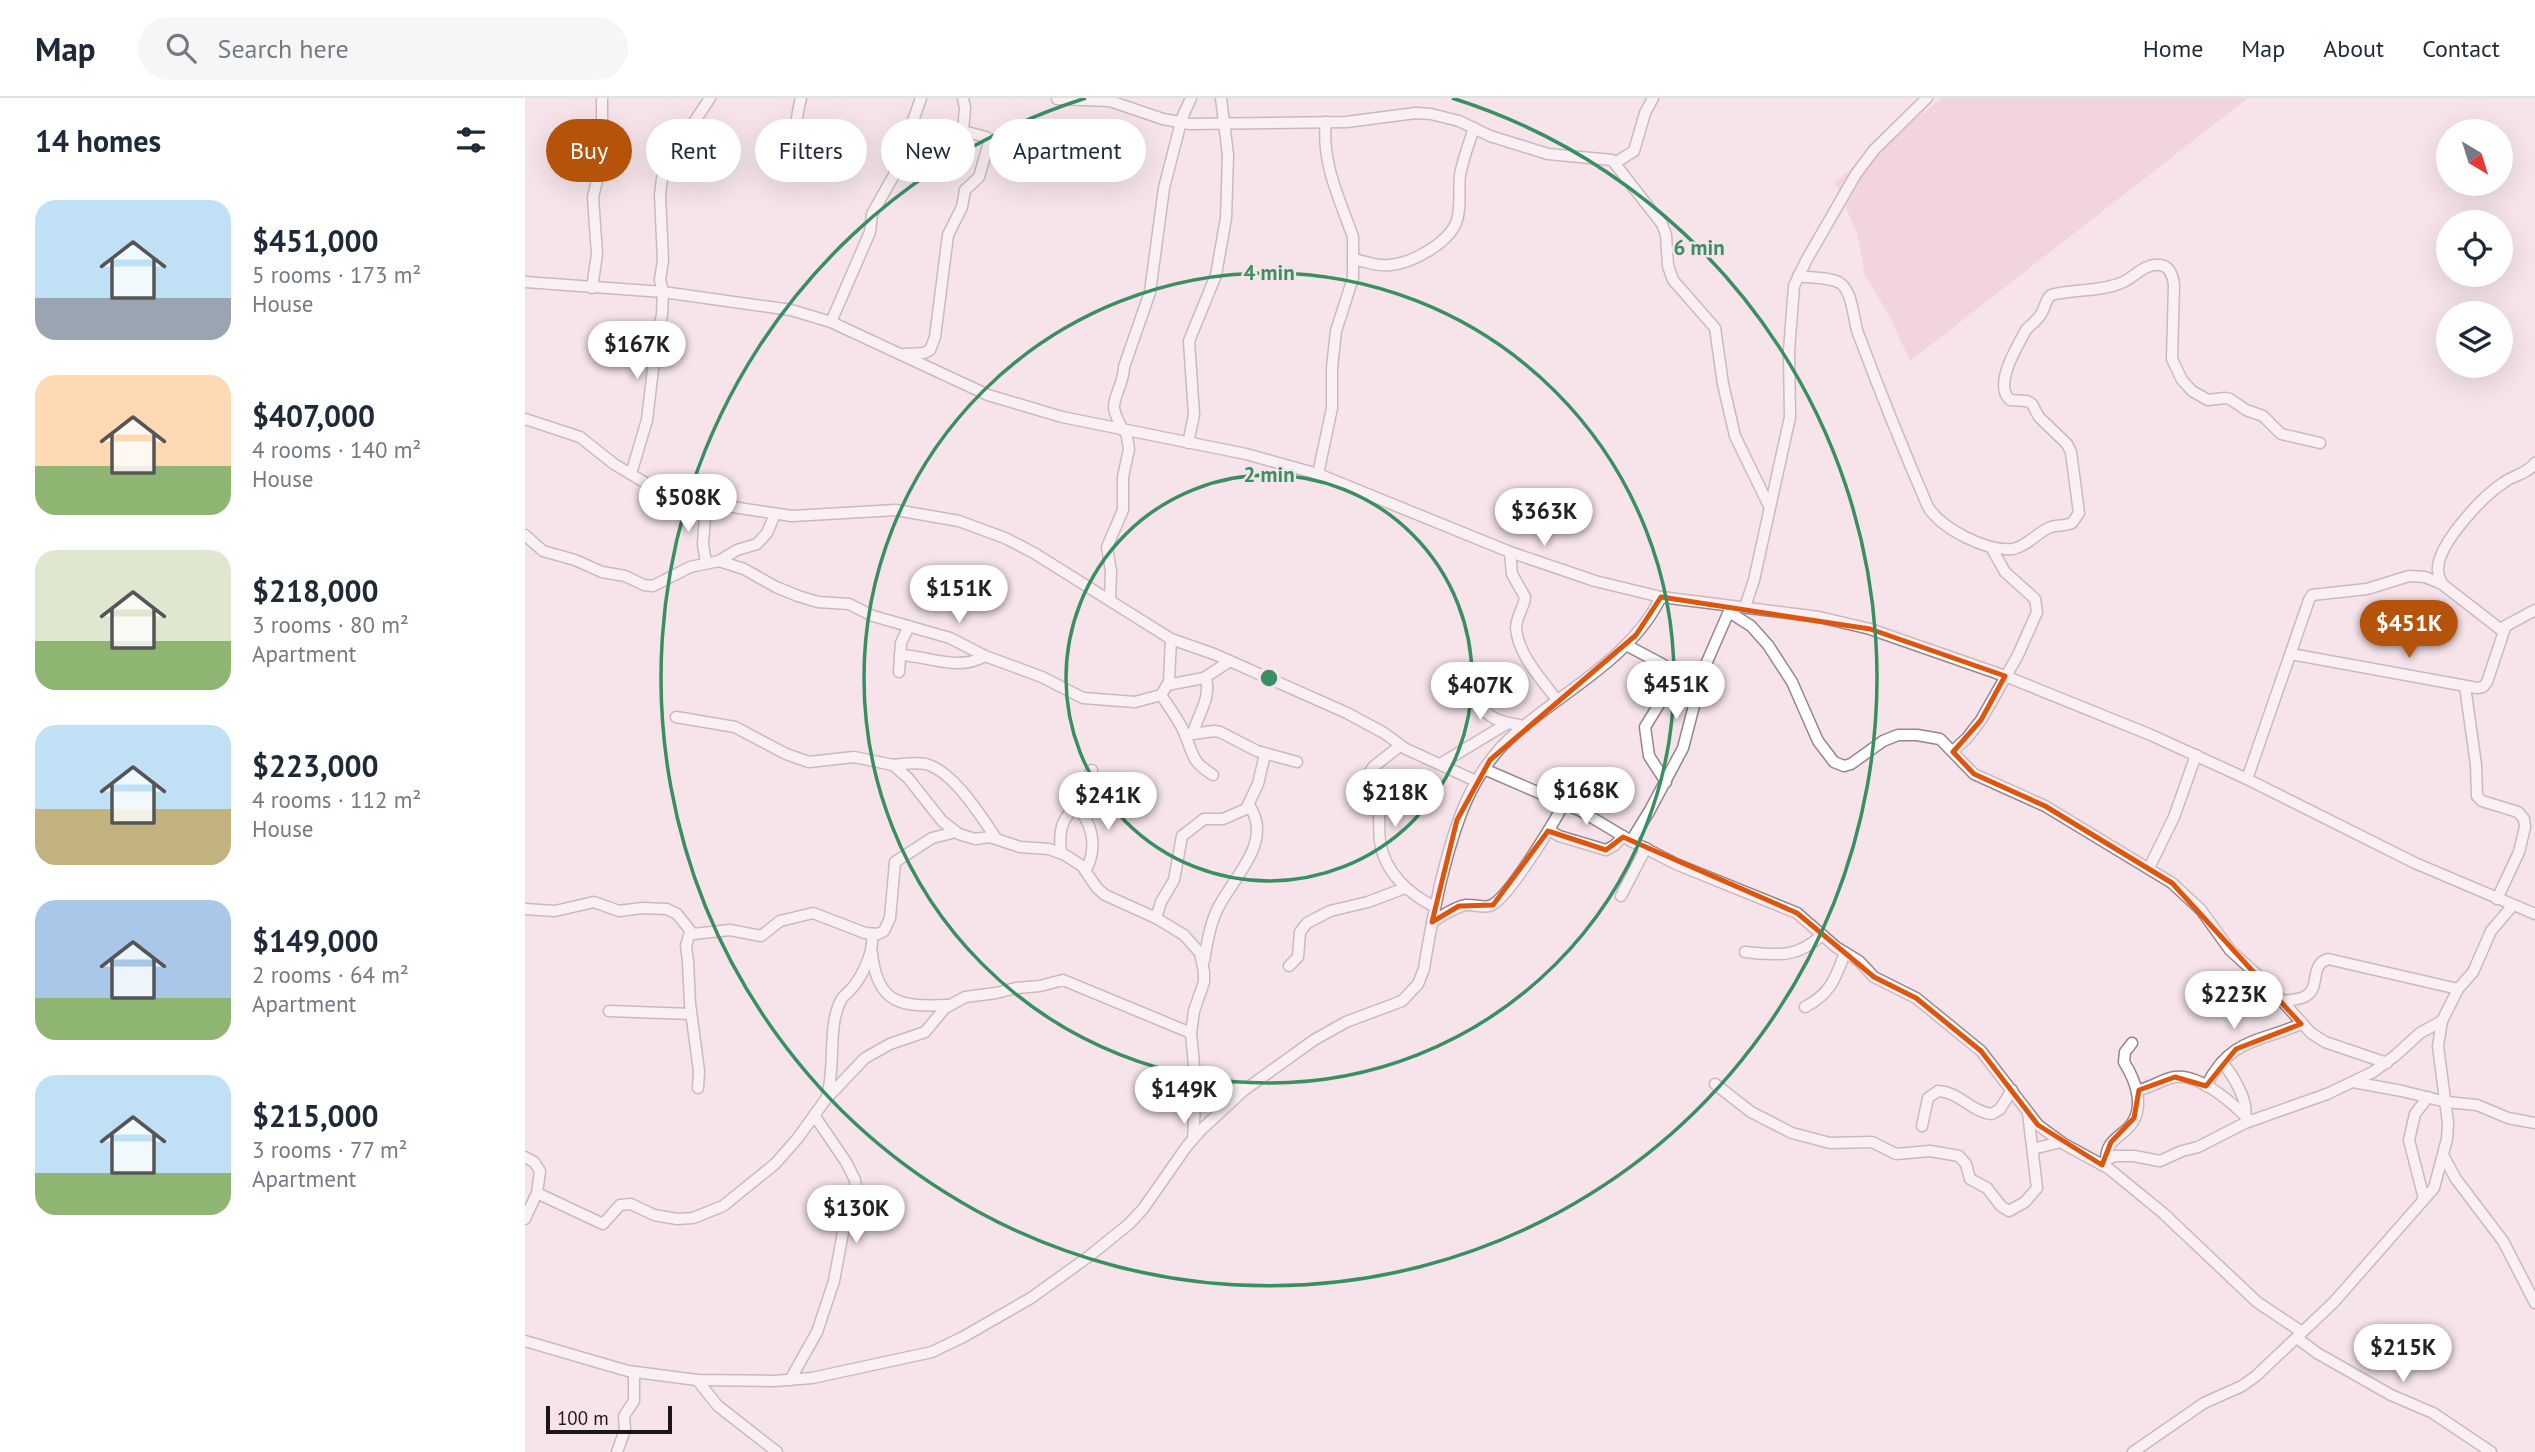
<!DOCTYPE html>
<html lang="en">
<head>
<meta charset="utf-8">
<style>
  body { margin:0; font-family:"PT Sans",sans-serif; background:#f6f6f7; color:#1f2937; height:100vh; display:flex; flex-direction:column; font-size:26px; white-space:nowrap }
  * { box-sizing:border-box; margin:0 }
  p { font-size:23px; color:#747a83 }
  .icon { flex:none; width:38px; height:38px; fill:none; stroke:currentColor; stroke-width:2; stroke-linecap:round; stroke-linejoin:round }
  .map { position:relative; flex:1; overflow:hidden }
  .side { display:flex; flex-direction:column; background:#fff; width:525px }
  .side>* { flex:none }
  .top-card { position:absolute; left:21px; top:21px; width:665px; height:63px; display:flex; gap:14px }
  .needle { width:46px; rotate:142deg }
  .fabs { position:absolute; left:1911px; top:21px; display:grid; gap:14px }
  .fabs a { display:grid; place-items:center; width:77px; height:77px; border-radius:50%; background:#fff; box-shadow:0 7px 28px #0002; font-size:35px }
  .scale { position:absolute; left:21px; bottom:18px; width:126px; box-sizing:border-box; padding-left:7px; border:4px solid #1c1618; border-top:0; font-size:19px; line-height:24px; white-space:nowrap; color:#1c1618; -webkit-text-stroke:5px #f6e4ea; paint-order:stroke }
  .price { position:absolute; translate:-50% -60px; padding:0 16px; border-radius:24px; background:#fff; color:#222; font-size:23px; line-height:46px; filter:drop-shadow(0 2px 4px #0008) }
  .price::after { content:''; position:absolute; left:50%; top:42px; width:21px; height:16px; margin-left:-10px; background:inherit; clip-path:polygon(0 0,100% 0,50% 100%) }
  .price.selected { background:#b45309; color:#fff }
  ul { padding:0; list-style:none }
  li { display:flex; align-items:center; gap:21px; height:175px; padding:0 35px }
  li span { display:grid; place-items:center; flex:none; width:196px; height:140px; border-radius:21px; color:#555 }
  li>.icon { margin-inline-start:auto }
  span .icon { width:84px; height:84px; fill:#fffc; stroke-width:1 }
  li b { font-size:30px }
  h2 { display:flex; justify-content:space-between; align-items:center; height:84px; padding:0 35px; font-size:30px }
  .chip { padding:0 24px; border-radius:32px; background:#fff; box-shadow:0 7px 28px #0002; font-size:24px; line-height:63px }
  .chip.selected { background:#b45309; color:#fff }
  header { display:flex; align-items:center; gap:42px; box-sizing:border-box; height:98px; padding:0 35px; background:#fff; border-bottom:2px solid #e0e1e3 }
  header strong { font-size:33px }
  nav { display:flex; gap:38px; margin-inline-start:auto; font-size:24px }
  .search { width:490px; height:63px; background:#f6f6f7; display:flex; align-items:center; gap:18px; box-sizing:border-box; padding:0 24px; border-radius:38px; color:#747a83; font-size:26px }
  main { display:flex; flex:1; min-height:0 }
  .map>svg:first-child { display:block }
  .green { fill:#eac1ce }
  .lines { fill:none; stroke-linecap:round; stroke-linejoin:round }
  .minor-casing { stroke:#96868b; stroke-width:13 }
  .minor { stroke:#fff; stroke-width:10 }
  .marked { fill:none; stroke:#de560d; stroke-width:5; stroke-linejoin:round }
  .ring { fill:none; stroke:#398f63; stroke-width:3.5 }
  .centre { fill:#398f63; stroke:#f6e4ea; stroke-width:3.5 }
  .ring-label { font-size:21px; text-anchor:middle; font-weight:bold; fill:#398f63; stroke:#f6e4ea; stroke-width:5; stroke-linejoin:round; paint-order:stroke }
</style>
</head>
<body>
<header>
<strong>Map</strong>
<div class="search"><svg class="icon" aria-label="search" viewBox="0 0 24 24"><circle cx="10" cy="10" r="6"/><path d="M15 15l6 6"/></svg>Search here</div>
<nav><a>Home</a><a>Map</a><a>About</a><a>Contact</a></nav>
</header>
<main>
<section class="side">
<h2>14 homes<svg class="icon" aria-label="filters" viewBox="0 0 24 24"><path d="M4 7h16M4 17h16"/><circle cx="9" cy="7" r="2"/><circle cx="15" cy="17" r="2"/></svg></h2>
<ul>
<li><span style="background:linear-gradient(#bfe0f5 70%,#9aa5b1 0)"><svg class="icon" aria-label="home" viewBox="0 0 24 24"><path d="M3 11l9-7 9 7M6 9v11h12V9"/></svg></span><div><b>$451,000</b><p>5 rooms · 173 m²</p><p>House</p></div></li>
<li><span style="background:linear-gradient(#ffd9b3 65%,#8fb573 0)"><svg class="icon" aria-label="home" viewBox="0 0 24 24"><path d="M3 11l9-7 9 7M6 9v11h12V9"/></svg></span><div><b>$407,000</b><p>4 rooms · 140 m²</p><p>House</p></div></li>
<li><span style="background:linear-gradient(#dfe7d0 65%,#8fb573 0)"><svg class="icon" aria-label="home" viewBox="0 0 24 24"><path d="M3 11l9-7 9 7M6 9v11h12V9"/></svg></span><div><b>$218,000</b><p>3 rooms · 80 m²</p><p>Apartment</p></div></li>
<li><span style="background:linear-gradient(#bfe0f5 60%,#c2b280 0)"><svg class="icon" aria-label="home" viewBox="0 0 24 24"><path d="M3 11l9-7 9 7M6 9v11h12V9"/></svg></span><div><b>$223,000</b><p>4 rooms · 112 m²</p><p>House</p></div></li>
<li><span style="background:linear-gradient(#a9c7e8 70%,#8fb573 0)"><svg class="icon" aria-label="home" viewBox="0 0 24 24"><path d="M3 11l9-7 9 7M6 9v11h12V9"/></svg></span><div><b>$149,000</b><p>2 rooms · 64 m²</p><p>Apartment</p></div></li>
<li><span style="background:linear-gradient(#bfe0f5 70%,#8fb573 0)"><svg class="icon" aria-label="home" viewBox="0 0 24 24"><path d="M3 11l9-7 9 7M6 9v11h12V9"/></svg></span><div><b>$215,000</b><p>3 rooms · 77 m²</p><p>Apartment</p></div></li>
</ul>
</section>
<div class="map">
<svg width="2010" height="1354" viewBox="0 0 2010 1354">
  <rect width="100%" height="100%" fill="#f6e4ea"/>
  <polygon class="green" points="1417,0 1723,0 1385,263 1365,219 1340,177 1332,135 1310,84"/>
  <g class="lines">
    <g class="minor-casing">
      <g id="minor">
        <path d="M276 0C272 18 265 38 285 48"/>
        <polyline points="532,1 585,3 638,21 665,26 821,24 891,15 906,16 934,23 965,38 1023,56 1087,62 1137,126 1141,137 1143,168 1148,182 1190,230 1198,286 1210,338 1244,408"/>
        <polyline points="464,41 487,50 519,58"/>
        <polyline points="1090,65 1109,53 1120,15 1128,0"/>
        <path d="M828 161C839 163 853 169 865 167 887 165 922 146 931 125 937 110 933 92 935 77 938 61 944 45 949 30"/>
        <path d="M1273 178C1285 180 1305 179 1315 185 1328 194 1328 221 1333 235 1355 294 1378 351 1403 409 1417 431 1462 454 1488 451 1503 448 1512 434 1526 429 1533 427 1540 428 1547 425L1554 415 1546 354 1542 346 1514 319 1507 306 1502 303 1485 302C1468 287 1492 249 1501 232 1506 226 1512 223 1516 216 1521 209 1519 203 1526 197 1549 191 1574 194 1596 185 1609 180 1619 165 1635 167 1645 168 1648 179 1649 187L1647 261 1657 282 1667 293 1683 302 1700 300 1705 301 1721 312 1738 318 1756 336 1795 345"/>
        <polyline points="0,184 138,194 266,212 306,224 463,297 537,319 721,356 793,376 985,454 1070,483 1136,499 1294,519 1345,531 1480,578 1626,637 1722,681 1890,765 2010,816"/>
        <polyline points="67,190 72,156 68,99 77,62 77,0"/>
        <polyline points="306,224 345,134 347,116 369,77 396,0"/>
        <polyline points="380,256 399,255 405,252 410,239 423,137 437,109 440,92 454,79 464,44 461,39 438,33 440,10 438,0"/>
        <polyline points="0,321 55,339 89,366 129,390 181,405 267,418 371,412 434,423 480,440 509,455 646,541 689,556 822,615 859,635 881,651 951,683"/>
        <path d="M597 332C595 325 589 316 589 309 589 297 599 284 599 269L625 194 639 90 657 20 666 0"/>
        <polyline points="663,345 669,317 664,243 691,177 701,120 703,57 696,0"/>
        <polyline points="106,376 122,322 132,237 137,217 138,194 135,182 138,162 135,97 137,81 144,62 185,0"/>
        <path d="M793 376 807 310V270L811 233 828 180V139C815 102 796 64 801 24"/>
        <polyline points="0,437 18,453 50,462 77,474 100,478 119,487 128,488 165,469 194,463 212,452 232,446 242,435 250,416"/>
        <path d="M985 454 987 476 1000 499C999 510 991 519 991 530 993 557 1017 582 1032 602"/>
        <polyline points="194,463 219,471 251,489 273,498 293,504 324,506 348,518 425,540 460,558 517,579 558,600 610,604 636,597 644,584 646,541"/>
        <polyline points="181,465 178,446 181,405"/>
        <path d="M1917 486C1915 480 1912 476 1913 470 1914 445 1957 399 1978 385 1989 377 2002 376 2010 365"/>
        <polyline points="585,502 586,473 582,449 598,412 598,379 604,351 601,333"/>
        <polyline points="1220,509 1229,482 1265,319 1264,253 1269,188 1282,161 1331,76 1349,52 1402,0"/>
        <polyline points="1204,514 1226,528 1243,547 1267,584 1293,643 1309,664 1319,668 1326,666 1358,643 1373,637 1392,637 1415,641 1449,676 1520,708 1647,785 1676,812 1705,852 1740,884 1786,935 1800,944 1862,965"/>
        <polyline points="1101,547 1137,566 1172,594"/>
        <polyline points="1766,556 1952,590 1958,589 1962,584 1980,530"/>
        <path d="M375 557C405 558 432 574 460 558"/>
        <polyline points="374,574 376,545 384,528"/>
        <path d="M956 574C943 598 956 619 983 625"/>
        <polyline points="642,587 679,580 705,563"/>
        <polyline points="1940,588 1951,667 1952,698 1957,703 1993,714 1999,721 2000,729 1994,754 1972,801"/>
        <path d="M636 597C644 609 654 622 660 636 668 657 667 664 688 677"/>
        <polyline points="151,619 210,629 261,656 284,664 329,659 368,667 383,680 417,723 434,736 450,741 465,739 495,749 524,751 540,757 557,768 572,790 580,797 631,820 659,837 675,855 679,874 679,884 669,913 666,935 671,989 668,1041"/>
        <path d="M668 636C673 615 686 602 681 580"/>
        <polyline points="660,637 689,633 695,634 732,653 772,664"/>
        <path d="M875 648 848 669 842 679C845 685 850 691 852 698 856 713 853 728 855 743 859 774 884 796 910 809"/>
        <polyline points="1428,653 1442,640 1456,622 1493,557 1512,514 1510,501 1480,474 1466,449"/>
        <polyline points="915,666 983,625 999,628"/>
        <path d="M368 667C378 666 391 664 401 666 429 674 455 717 471 740"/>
        <polyline points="959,671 1056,713 1106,743 1151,766 1272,815 1311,849 1334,863 1349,879 1391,900 1456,953 1513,1027 1539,1046 1583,1070 1638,1115 1732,1204 1777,1234"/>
        <polyline points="1722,681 1784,502 1787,497 1842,491 1884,478 1900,479 1917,486 1975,531 2010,512"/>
        <polyline points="1141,684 1124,658 1120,629 1152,577"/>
        <path d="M549 706C568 724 573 749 561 772"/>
        <polyline points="1024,732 1034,738 1081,752 1090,747 1098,738"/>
        <polyline points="1106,743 1125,712 1158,650 1178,573 1205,511"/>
        <path d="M536 755C532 717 545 720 560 693 564 685 562 678 567 672"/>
        <polyline points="1624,770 1649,719 1671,657"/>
        <polyline points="1096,798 1121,750"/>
        <polyline points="0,811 30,813 69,804 94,813 117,810 142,811 152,816 168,836 205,832 236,838 255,823 288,815 340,835 353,836 359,833 365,820 370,764 407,740 431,734"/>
        <polyline points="631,820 636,804 649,782 657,738 679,721 698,721 721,711 733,686 740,656"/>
        <path d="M907 824C917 818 929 809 941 807 949 806 960 811 967 807 985 797 1029 725 1039 705"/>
        <polyline points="165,834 161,848 163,863 165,906 174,973 173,990"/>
        <path d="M1220 854C1252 857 1271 861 1297 837"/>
        <path d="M347 855C352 907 377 909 423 907"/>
        <path d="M679 863C682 845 685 826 693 810 709 778 749 744 724 707"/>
        <polyline points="764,868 773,859 775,834 782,825 805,813 843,804 880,790"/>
        <path d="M1758 903C1765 902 1774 902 1781 898 1796 889 1784 867 1803 861L1933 891"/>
        <path d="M1280 909C1306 895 1310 881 1320 855"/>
        <polyline points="84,913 166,916"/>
        <path d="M1697 964C1707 976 1724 1003 1720 1018"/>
        <polyline points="1828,984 1877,993 1921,1004 1952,1007 1983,1020 2010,1025"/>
        <polyline points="1190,986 1226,1014 1267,1035 1305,1045 1347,1044 1371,1056 1405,1053 1434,1058 1441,1066 1445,1081 1462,1090 1476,1108 1484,1113 1500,1104 1512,1090 1503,1015"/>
        <path d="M1681 988C1706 940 1732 945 1776 926"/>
        <polyline points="671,989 687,994 721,990"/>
        <path d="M1613 992C1626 990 1637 981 1650 979 1674 975 1709 1006 1725 1023"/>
        <path d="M302 998C311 968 302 929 316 902 319 897 324 894 327 890 337 879 351 850 346 836"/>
        <path d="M1397 1028 1403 1000 1413 993C1435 994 1446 1014 1467 1016L1475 1011 1487 992"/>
        <polyline points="1508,1051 1536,1044"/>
        <polyline points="0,1059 9,1064 15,1073 12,1095 0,1121"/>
        <polyline points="1919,1059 1931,1081 1978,1143 2010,1205"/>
        <path d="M1581 1062C1581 1045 1591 1041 1602 1031 1622 1012 1611 983 1599 964L1600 954 1607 945"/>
        <polyline points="1577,1067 1581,1062 1590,1058 1609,1058 1635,1063 1657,1053 1673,1049 1720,1025 1802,996 1848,974 1871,957 1895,935 1917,923"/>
        <polyline points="12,1095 78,1126 95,1107 106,1106 129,1117 152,1121 168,1120 198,1108 250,1066 272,1041 301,1001 340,960 365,946 400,934 420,910 440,899 471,895 491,890 515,888 538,882 666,935"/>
        <polyline points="1899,1101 1884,1042 1890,1016 1903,999"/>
        <polyline points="1772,1240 1792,1255 1866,1297 1908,1315 1966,1354"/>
        <path d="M0 1243 103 1273 172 1282 249 1283 287 1280 407 1254 438 1239 506 1200 563 1159 604 1126 618 1111 662 1048 677 1031 718 993 789 942 821 924 877 903 893 886 899 871C903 843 909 815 915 787 929 729 945 673 993 633 1042 591 1107 559 1136 499"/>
        <polyline points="172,1282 193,1308 252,1354"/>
        <polyline points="265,1282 292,1234 309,1183 319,1129 331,1089 330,1082 321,1064 289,1017"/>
        <polyline points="92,1354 100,1332 99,1318 109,1303 109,1274"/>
        <polyline points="1608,1354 1679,1305 1717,1288 1731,1278 1809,1204 1909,1090 1922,1041 1923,1025 1913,948 1917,923 1933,891 1948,874 1966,833 1988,807"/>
      </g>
    </g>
    <use href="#minor" class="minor"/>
  </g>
  <path d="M0 0H2010V1354H0ZM1136 499 1345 531 1480 578 1456 622 1428 654 1449 676 1520 708 1647 785 1776 926 1711 951 1681 988 1650 979 1614 992 1609 1020 1586 1044 1577 1067 1513 1027 1456 953 1391 900 1349 879 1272 815 1098 739 1081 752 1023 733 968 807 934 808 907 824 932 722 965 662 1111 537Z" fill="#f6e4ea" fill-opacity=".55" fill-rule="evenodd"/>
  <path class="marked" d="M1136 499 1345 531 1480 578 1456 622 1428 654 1449 676 1520 708 1647 785 1776 926 1711 951 1681 988 1650 979 1614 992 1609 1020 1586 1044 1577 1067 1513 1027 1456 953 1391 900 1349 879 1272 815 1098 739 1081 752 1023 733 968 807 934 808 907 824 932 722 965 662 1111 537Z"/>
  <g class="ring">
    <circle cx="744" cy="580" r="203"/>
    <circle cx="744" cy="580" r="405"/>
    <path d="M927 0A608 608 0 1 1 561 0"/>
  </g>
  <circle cx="744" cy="580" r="10" class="centre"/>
  <g class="ring-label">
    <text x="1174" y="157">6 min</text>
    <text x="744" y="182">4 min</text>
    <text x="744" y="384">2 min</text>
  </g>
</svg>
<div class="fabs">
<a><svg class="needle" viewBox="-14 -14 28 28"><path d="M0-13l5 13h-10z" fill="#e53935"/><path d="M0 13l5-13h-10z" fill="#747a83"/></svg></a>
<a><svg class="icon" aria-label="locate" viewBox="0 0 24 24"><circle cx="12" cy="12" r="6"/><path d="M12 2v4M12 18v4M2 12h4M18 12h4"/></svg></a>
<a><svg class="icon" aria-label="layers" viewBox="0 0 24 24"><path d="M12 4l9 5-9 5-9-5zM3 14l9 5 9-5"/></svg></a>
</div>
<div class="scale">100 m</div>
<b class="price" style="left:112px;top:283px">$167K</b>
<b class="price" style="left:163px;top:436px">$508K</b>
<b class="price" style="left:1019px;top:450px">$363K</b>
<b class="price" style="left:434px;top:527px">$151K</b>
<b class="price selected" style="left:1884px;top:562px">$451K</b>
<b class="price" style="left:1151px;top:623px">$451K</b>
<b class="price" style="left:955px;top:624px">$407K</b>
<b class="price" style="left:1061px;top:729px">$168K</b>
<b class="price" style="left:870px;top:731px">$218K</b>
<b class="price" style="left:583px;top:734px">$241K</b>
<b class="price" style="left:1709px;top:933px">$223K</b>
<b class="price" style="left:659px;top:1028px">$149K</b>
<b class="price" style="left:331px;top:1147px">$130K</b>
<b class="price" style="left:1878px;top:1286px">$215K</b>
<div class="top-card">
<a class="chip selected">Buy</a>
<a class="chip">Rent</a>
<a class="chip">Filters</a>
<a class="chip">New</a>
<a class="chip">Apartment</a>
</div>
</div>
</main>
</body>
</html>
